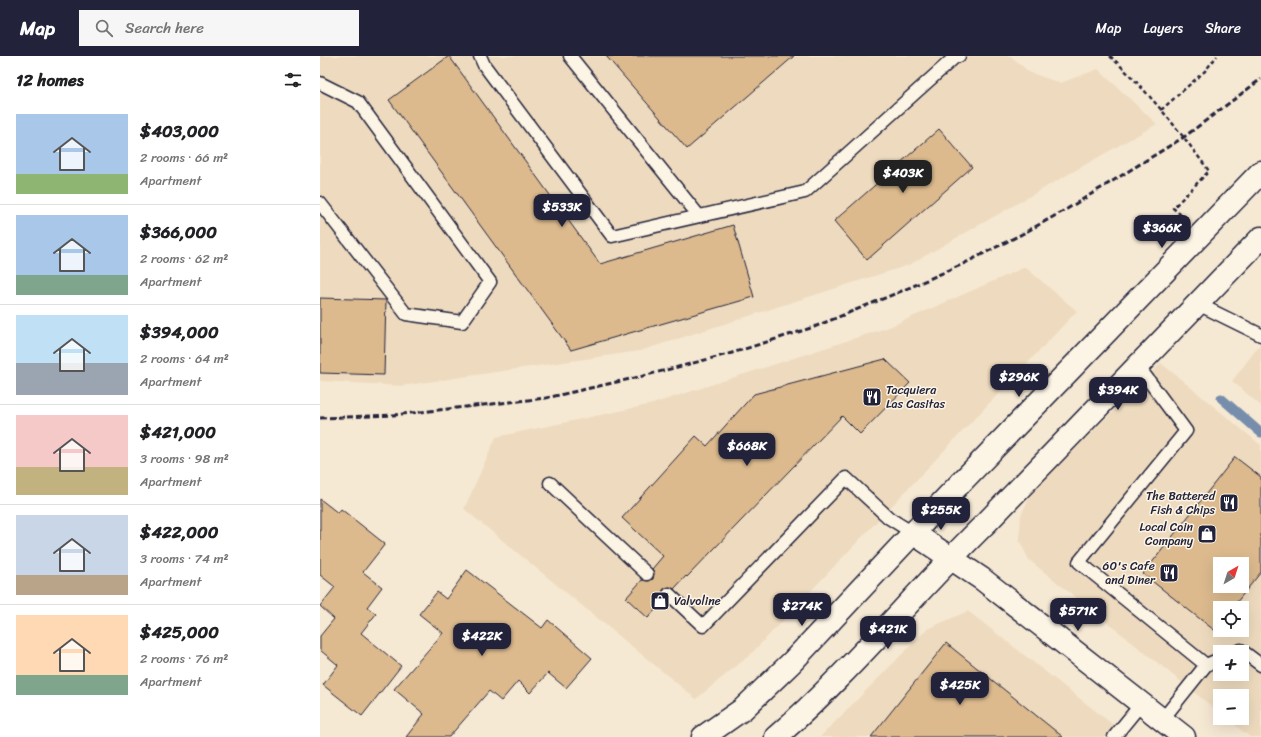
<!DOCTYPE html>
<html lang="en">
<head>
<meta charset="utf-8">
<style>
  body { margin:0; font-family:Sriracha,sans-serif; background:#f6f6f6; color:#202124; height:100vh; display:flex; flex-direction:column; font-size:15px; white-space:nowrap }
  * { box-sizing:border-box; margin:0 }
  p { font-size:13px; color:#757577 }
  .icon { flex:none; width:22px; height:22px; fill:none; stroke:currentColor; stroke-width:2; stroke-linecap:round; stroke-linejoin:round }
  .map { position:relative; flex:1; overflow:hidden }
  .sheet { display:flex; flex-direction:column; background:#fff; width:320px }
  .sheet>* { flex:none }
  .needle { width:26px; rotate:39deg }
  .controls { position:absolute; left:893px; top:501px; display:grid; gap:8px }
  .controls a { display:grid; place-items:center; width:36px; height:36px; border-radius:0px; background:#fff; box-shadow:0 4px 16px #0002; font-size:20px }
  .price { position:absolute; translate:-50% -34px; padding:0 9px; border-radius:8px; background:#22223b; color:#fff; font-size:13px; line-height:26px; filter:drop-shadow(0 1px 2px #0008) }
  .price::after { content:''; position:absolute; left:50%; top:24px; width:12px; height:9px; margin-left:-6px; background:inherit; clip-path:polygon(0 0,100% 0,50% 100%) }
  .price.on { background:#222; color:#fff }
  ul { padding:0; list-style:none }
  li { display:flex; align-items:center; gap:12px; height:100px; padding:0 16px }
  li+li { border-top:1px solid #e0e0e0 }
  li span { display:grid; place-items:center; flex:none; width:112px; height:80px; border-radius:0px; color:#555 }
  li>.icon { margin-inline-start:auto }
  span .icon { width:48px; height:48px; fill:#fffc; stroke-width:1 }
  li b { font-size:17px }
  h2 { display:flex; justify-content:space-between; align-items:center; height:48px; padding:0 16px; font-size:17px }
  header { display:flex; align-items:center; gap:24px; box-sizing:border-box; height:56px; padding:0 20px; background:#22223b; color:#fff }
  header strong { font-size:19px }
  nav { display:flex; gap:22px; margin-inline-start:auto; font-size:14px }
  .search { width:280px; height:36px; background:#f6f6f6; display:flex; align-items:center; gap:10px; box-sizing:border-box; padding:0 14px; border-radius:0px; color:#757577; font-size:15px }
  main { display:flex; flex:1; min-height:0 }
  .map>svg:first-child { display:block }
  .built { fill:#eedbbf; fill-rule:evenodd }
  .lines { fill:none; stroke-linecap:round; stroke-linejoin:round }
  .stream { stroke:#768dac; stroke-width:9 }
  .building { fill:#dcba8e; stroke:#22223b; fill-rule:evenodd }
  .lane-casing { stroke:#22223b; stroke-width:15 }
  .secondary-casing { stroke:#22223b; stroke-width:25 }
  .path { stroke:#22223b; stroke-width:2.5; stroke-dasharray:4 3; stroke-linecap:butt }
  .lane { stroke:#fcf5e5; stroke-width:12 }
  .secondary { stroke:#fcf5e5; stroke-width:22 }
  .rail { stroke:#22223b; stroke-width:3; stroke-dasharray:6 3; stroke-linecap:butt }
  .labels { text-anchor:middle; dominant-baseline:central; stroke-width:3; stroke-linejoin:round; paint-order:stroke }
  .poi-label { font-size:12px; fill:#22223b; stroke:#fcf5e5; text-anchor:end }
</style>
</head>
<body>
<header>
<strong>Map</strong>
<div class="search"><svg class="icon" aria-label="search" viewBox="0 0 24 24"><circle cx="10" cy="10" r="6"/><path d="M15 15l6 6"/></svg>Search here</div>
<nav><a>Map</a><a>Layers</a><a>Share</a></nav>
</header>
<main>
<section class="sheet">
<h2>12 homes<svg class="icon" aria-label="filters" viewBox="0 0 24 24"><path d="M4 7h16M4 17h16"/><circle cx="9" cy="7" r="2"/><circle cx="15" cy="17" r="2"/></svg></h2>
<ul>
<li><span style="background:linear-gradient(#a9c7e8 75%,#8fb573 0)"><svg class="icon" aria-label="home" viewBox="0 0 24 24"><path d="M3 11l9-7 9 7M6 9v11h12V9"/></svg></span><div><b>$403,000</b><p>2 rooms · 66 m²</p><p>Apartment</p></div></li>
<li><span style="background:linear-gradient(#a9c7e8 75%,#7fa58c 0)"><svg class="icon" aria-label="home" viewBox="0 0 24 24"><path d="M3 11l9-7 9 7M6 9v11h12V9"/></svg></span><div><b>$366,000</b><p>2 rooms · 62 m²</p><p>Apartment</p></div></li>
<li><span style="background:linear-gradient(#bfe0f5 60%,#9aa5b1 0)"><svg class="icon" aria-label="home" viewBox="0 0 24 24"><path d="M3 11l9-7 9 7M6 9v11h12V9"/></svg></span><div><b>$394,000</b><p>2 rooms · 64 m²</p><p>Apartment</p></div></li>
<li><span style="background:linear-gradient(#f6c9c9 65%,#c2b280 0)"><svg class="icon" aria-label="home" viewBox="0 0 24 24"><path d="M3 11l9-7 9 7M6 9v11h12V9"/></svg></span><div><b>$421,000</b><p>3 rooms · 98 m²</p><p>Apartment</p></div></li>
<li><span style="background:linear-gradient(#c9d6e8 75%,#b9a48a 0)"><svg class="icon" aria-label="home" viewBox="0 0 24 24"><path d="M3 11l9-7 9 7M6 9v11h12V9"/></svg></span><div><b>$422,000</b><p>3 rooms · 74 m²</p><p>Apartment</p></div></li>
<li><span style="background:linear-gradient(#ffd9b3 75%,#7fa58c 0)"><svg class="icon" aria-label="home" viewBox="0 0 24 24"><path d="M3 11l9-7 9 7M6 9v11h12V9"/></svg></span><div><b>$425,000</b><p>2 rooms · 76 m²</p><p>Apartment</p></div></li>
</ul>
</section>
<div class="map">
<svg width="941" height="681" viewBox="0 0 941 681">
  <rect width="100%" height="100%" fill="#f6e9d4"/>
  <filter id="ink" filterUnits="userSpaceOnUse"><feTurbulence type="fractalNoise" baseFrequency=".025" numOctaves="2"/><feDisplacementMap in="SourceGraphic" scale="8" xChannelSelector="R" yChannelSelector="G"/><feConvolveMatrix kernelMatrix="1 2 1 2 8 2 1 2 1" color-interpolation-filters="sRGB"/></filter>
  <g filter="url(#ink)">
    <g class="built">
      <polygon points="0,0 691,0 709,16 740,27 778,13 837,68 589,209 320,295 81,330 0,325"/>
      <polygon points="705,211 757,255 430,599 376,643 144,453 176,381 332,348 569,271"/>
      <polygon points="941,287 941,350 912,325"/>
      <path d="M841 307 941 389V681H930L906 662H922V640H900V657L709 504 699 484 701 459 712 436ZM900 508H922V530H900ZM900 552H922V574H900ZM900 596H922V618H900Z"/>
      <polygon points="648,555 809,681 500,681 607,573"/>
    </g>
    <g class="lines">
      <polyline class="stream" points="901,342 941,377"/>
    </g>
    <g class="building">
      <polygon points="129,0 280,208 413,169 434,241 251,294 69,44"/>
      <polygon points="286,0 474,0 367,93"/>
      <polygon points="619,73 652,111 547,204 514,165"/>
      <polygon points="0,242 66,244 64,319 0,317"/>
      <polygon points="565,303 590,327 540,378 522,360 367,521 366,520 354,533 350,531 344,533 342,540 344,544 328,562 306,542 322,524 329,525 333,523 334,516 332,513 343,500 302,462 376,380 387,390 434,338"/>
      <path d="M915 401 941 421V516L912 552H900V567L894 574 823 518ZM900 508H922V530H900Z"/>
      <polygon points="0,443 18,457 21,453 65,488 43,516 62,531 47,551 56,558 41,577 81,610 42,660 3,629 18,609 0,594 0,580 14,563 0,550 15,531 0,519"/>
      <polygon points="147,514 222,572 228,564 272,602 246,632 228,617 210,637 198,625 181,645 169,635 129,681 86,681 104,658 74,633 123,577 99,558 117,536 126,543"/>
      <polygon points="626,587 743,681 551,681"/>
    </g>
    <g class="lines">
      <g class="lane-casing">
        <g id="lane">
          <polyline points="160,0 164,9 292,180 485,136 635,1 639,0"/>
          <polyline points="250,0 379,160"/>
          <polyline points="0,27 38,46 170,226 142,266 86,258 0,147"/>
          <polyline points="878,248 941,279"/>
          <polyline points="818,310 866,375 759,506 886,609"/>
          <polyline points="230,427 327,518"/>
          <polyline points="349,538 383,570 526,422 569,462 593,477"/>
          <polyline points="916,596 921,594 941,609"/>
          <polyline points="842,664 886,609 900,603"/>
          <polyline points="794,681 821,648"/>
        </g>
      </g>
      <g class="secondary-casing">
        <g id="secondary">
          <polyline points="593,477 662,523 864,681"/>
          <polyline points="383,681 423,653 472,606 628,440 941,116"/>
          <path d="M456 681C532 615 595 536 667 466L941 182"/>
        </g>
      </g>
      <g class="path">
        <path d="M790 0C827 34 859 74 889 115L853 152 861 159"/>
        <polyline points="841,54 885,15 897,0"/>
      </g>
      <use href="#lane" class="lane"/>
      <use href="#secondary" class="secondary"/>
      <polyline class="rail" points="0,362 73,359 226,342 319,321 412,297 494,271 577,237 643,208 704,177 747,153 864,81 941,23"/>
    </g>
  </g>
  <defs>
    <g id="restaurant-square" transform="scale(1)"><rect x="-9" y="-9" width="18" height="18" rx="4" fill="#22223b" stroke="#fcf5e5"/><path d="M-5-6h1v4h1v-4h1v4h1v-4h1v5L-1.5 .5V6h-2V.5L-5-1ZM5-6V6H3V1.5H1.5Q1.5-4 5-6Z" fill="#fff"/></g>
    <g id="shop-square" transform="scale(1)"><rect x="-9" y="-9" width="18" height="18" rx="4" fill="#22223b" stroke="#fcf5e5"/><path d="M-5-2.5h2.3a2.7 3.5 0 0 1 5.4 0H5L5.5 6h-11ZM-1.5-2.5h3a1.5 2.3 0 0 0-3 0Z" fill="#fff"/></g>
  </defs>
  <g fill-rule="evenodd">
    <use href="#restaurant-square" x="552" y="341"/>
    <use href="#restaurant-square" x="909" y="447"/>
    <use href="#shop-square" x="887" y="478"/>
    <use href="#restaurant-square" x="849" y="517"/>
    <use href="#shop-square" x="340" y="545"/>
  </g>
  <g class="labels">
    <g class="poi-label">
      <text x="566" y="334" text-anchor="start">Tacquiera<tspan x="566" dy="14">Las Casitas</tspan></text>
      <text x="895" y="440">The Battered<tspan x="895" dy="14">Fish &amp; Chips</tspan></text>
      <text x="873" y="471">Local Coin<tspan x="873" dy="14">Company</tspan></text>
      <text x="835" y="510">60's Cafe<tspan x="835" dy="14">and Diner</tspan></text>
      <text x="354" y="545" text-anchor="start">Valvoline</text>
    </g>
  </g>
</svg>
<div class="controls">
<a><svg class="needle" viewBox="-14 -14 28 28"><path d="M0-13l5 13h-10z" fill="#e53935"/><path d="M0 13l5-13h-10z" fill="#757577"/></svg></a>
<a><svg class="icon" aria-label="locate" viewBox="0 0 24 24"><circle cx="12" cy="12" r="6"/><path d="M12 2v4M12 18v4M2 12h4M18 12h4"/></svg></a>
<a>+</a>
<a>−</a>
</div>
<b class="price on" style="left:583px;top:138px">$403K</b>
<b class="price" style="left:242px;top:172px">$533K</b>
<b class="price" style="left:842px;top:193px">$366K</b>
<b class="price" style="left:699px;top:342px">$296K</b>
<b class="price" style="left:798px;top:355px">$394K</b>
<b class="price" style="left:427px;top:411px">$668K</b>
<b class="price" style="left:621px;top:475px">$255K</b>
<b class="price" style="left:482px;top:571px">$274K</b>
<b class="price" style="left:758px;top:576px">$571K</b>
<b class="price" style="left:568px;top:594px">$421K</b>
<b class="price" style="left:162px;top:601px">$422K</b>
<b class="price" style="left:640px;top:650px">$425K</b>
</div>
</main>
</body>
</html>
